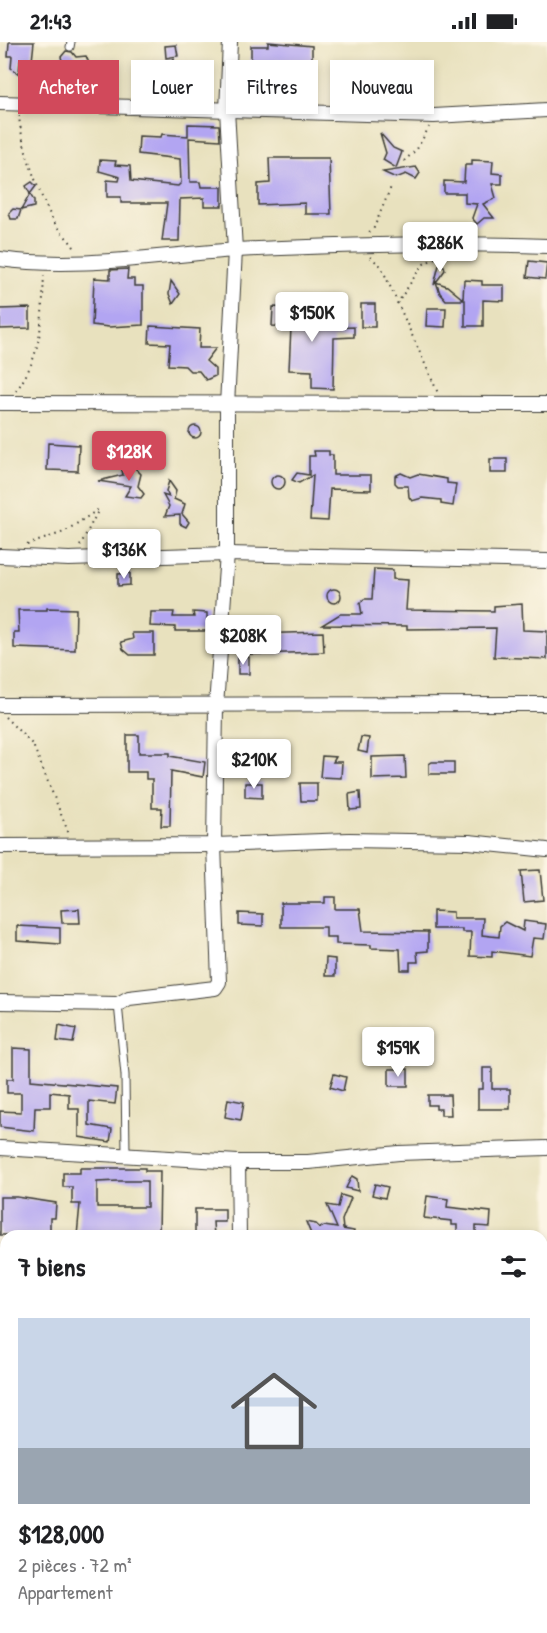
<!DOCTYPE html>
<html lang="fr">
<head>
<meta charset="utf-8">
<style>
  body { margin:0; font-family:"Patrick Hand",sans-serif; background:#f6f6f6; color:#202124; height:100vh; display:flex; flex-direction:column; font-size:22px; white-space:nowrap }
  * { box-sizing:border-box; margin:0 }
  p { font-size:20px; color:#757577 }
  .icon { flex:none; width:33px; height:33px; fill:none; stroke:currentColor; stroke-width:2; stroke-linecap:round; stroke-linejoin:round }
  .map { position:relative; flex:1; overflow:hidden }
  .drawer { position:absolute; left:0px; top:1188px; width:548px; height:404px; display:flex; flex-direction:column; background:#fff; border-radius:18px 18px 0 0; box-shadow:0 3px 9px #0003 }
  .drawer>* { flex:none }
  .banner { position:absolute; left:18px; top:18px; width:512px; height:54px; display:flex; gap:12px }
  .price { position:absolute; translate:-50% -51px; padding:0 14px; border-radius:6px; background:#fff; color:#222; font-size:20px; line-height:39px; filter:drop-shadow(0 2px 3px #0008) }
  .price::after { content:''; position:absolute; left:50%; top:36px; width:18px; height:14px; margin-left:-9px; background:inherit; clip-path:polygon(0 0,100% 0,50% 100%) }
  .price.current { background:#d1495b; color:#fff }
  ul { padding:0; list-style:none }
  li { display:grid; align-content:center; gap:12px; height:318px; padding:0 18px }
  li span { display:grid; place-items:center; height:186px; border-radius:0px; color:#555 }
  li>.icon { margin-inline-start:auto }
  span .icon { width:108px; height:108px; fill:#fffc; stroke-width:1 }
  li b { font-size:26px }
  h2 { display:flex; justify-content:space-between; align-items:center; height:72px; padding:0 18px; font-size:26px }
  .pill { padding:0 21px; border-radius:0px; background:#fff; box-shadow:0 3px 9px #0003; font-size:21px; line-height:54px }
  .pill.current { background:#d1495b; color:#fff }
  .status { display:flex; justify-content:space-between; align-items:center; height:42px; padding:0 30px; background:#fff; direction:ltr }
  .status svg { height:16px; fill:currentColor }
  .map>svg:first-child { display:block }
  .building { fill:#b2a5f2; fill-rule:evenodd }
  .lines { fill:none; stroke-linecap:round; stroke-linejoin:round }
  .service-casing { stroke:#3b3a34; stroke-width:9 }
  .minor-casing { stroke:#3b3a34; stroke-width:16 }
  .path { stroke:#3b3a34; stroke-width:2; stroke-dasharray:1.5 4.5; stroke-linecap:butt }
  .service { stroke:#fff; stroke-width:7 }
  .minor { stroke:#fff; stroke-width:14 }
</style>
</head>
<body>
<div class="status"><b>21:43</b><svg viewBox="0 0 49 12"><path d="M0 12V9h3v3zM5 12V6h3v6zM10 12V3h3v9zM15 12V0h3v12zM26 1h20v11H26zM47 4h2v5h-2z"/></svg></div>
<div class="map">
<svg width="547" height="1591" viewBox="0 0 547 1591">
  <rect width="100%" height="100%" fill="#fcf5e5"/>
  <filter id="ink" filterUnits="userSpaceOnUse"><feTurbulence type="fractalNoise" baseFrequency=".0167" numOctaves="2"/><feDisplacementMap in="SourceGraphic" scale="12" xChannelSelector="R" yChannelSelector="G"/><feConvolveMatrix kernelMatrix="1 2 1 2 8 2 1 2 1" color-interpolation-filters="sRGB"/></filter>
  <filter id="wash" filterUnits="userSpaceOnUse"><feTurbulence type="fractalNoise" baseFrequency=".008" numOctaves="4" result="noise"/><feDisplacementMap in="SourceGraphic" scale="24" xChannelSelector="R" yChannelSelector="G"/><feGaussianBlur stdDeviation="1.35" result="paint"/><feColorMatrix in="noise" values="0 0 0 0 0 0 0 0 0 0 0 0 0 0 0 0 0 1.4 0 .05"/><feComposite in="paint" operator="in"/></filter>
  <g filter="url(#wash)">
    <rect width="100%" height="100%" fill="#e8e1be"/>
    <g id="blocks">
      <g class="building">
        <polygon points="9,0 34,0 32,19 20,18 19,32 11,26 12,14 8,14"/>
        <polygon points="268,0 312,4 312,18 276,18 276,51 243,51 243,34 251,35 251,4 268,4"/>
        <polygon points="176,3 178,14 166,16 165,4"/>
        <polygon points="66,9 72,10 76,15 86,14 92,28 87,40 79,43 72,51 63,42 56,43 53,39 53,26 67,34 61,15"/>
        <polygon points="174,17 176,32 164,34 162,19"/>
        <polygon points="188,82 219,83 220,98 189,96 190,140 200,140 201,145 222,145 222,164 204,164 204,156 180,157 179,199 162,199 167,161 121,161 121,155 107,155 107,138 119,139 120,135 99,129 100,118 116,119 115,123 130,124 131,139 178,144 181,141 180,117 138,112 139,94 161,95 162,92 188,94"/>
        <polygon points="380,91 393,106 402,110 396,126 383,118 386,111"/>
        <polygon points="269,116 329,116 331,172 305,172 305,161 258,163 258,142 270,141"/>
        <polygon points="472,118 493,119 492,131 502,132 502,142 492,142 496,156 483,162 494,176 484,176 477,182 472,176 477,162 465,161 465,151 444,151 444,139 464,140 465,123 472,123"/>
        <polygon points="416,125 420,131 416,137 406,132 396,136 383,130"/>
        <polygon points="32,140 36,144 30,152 34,159 34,165 21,168 18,177 11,177 9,171 13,167 21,168 30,152 26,144"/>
        <polygon points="529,219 547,221 545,237 527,235"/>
        <polygon points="439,223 444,224 445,228 434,243"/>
        <polygon points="128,227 127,237 134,237 134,244 143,244 143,283 109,285 92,283 94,236 110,237 110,228"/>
        <polygon points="464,238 482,239 482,243 504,243 504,259 483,258 483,284 465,284 465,258 446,258 440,251 436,240 447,244 463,257"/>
        <polygon points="171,239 180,252 173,262 169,252"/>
        <rect x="361" y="262" width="14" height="23"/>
        <polygon points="273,265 291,266 291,270 333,269 333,286 354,285 354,295 334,296 333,347 312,346 312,329 289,328 291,285 272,284"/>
        <polygon points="30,266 30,286 0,287 0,267"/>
        <polygon points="427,266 446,266 445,285 426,284"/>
        <polygon points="150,284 200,287 199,306 216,306 206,319 215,327 215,334 206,338 199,329 190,329 185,324 168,323 170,302 149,301"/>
        <circle cx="195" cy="390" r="6"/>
        <polygon points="48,401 79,403 78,429 47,428"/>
        <polygon points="314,409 329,409 329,413 333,413 333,433 371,433 371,448 330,447 328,479 310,478 313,433 299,441 292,438 297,431 309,433 309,414 315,414"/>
        <rect x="490" y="417" width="17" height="14"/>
        <polygon points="132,423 141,432 138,444 144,452 141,456 125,454 131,444 98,439 123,433 122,428"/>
        <polygon points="401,431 410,435 418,432 447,437 447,441 456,442 453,464 441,462 441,458 422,456 412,459 409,455 408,444 398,444 395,441 395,434"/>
        <circle cx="278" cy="440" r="7"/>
        <polygon points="169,439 176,449 174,457 185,462 182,472 189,480 186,485 180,482 180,473 165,474 169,464 163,453 169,455 166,449"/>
        <polygon points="374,527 393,528 393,537 408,538 406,568 494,569 494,564 522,562 523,588 547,589 547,617 494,615 496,586 407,587 407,584 322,583 340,572 362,572 360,561 364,557 372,557"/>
        <polygon points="130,531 130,543 118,544 118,532"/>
        <circle cx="334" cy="554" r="7"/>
        <polygon points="47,566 76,567 75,608 14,606 14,590 19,590 18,568 47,568"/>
        <polygon points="151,570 174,570 173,575 194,575 193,570 207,571 207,589 175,589 175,585 150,584"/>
        <polygon points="323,590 324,610 250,612 250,592"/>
        <polygon points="132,591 154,591 154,613 130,613 123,607 121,600 133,597"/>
        <rect x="238" y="615" width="11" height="17"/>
        <polygon points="127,693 139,693 139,711 170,711 170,714 205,720 203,735 171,729 170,784 161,784 162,766 152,766 152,737 146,737 146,730 127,730"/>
        <polygon points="361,695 369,696 367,711 358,709"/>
        <polygon points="322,714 336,715 333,720 342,720 341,736 320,735"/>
        <polygon points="405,714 406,736 372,737 372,715"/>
        <polygon points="432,720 454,720 454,732 429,732 429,722"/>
        <polygon points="245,741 262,741 262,756 245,755"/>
        <polygon points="300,741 317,741 317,759 301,759"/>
        <polygon points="360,750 361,767 350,768 349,752"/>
        <polygon points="540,828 543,858 524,860 521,829"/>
        <polygon points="325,855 335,855 335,867 360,867 363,889 428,890 428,909 417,910 418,920 410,920 410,928 401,928 400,907 371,906 371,903 336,902 336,895 326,895 326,885 281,885 281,861 325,861"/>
        <polygon points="79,867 80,881 62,881 61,868"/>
        <polygon points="433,869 453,870 453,876 483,876 482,893 499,895 500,884 505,880 523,889 524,879 546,882 544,897 533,896 530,914 492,909 492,915 470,914 471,890 462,890 462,887 433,887"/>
        <polygon points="239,871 263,872 263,884 239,883"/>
        <polygon points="17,884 60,886 60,902 17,899"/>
        <polygon points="326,916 335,917 335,934 325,934"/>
        <polygon points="59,983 76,987 73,1001 57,999"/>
        <polygon points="13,1006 31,1007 31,1038 117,1046 115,1062 89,1059 89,1083 112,1087 110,1100 79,1095 79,1067 69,1067 69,1052 50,1050 50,1065 35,1065 34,1089 0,1085 0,1069 21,1070 21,1051 7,1051 7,1037 13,1037"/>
        <polygon points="483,1026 492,1026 492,1047 510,1047 510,1067 478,1067 478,1047 483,1047"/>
        <rect x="389" y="1027" width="19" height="17"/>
        <polygon points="334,1032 346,1035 343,1049 330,1045"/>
        <polygon points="428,1053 450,1053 451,1073 441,1073 441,1067 436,1067 436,1063 428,1063"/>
        <polygon points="228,1057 244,1060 241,1078 225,1075"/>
        <path d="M80 1126H145V1129H160L159 1194H146V1191L116 1190V1194H77L80 1162H72V1145H63V1131H80ZM119 1139H147V1165H97V1140Z"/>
        <polygon points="352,1134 357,1137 358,1149 346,1146"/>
        <polygon points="375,1142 388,1145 385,1156 372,1153"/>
        <polygon points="341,1153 351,1156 342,1178 343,1187 354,1189 353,1194 307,1194 311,1192 306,1180 316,1182 320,1186 324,1184 337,1186 327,1163 338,1165"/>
        <polygon points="427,1154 448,1157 447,1165 491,1170 490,1185 476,1184 476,1194 457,1194 457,1183 452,1183 452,1179 424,1176"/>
        <polygon points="0,1155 17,1155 56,1161 55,1176 50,1176 50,1193 0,1193"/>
        <polygon points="195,1167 225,1167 225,1180 213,1180 214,1194 195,1193"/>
      </g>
    </g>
  </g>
  <g filter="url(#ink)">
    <use href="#blocks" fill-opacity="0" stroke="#3b3a34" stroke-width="1.5"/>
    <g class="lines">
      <g class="service-casing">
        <g id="service">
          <polyline points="70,5 71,0"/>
          <polyline points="118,962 125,1033 126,1112"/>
          <polyline points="0,1526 6,1530"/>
        </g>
      </g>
      <g class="minor-casing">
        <g id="minor">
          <polyline points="0,61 434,74 547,68"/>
          <path d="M0 217C79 228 158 213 237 208 340 203 444 200 547 204"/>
          <polyline points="0,361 547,362"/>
          <polyline points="0,514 69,517 227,512 547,519"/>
          <polyline points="0,663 547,662"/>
          <polyline points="0,804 214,803 349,798 469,800 547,808"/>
          <polyline points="0,960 118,962 129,956 215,946 219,940 214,803 216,664 227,512 227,363 235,208 227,68 230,0"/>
          <polyline points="0,1106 238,1120 308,1120 399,1111 547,1106"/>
          <polyline points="238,1120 239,1194"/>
          <polyline points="0,1260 6,1260"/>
          <polyline points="542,1274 547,1274"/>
          <polyline points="0,1396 6,1396"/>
          <polyline points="542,1412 547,1412"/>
          <polyline points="542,1561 547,1562"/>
          <polyline points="208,1591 208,1586"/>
        </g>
      </g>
      <g class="path">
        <path d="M19 73C20 99 41 160 56 183 62 193 71 198 76 209"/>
        <polyline points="404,119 417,107 429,85"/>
        <polyline points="369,190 373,188 391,145"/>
        <polyline points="370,215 381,224 438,351"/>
        <polyline points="397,262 422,223 437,215"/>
        <path d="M16 349C43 312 42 276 44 232"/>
        <polyline points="27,503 64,490 99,467"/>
        <polyline points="80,504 99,467"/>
        <polyline points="5,675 33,703 69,792"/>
        <polyline points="457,1586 457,1591"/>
      </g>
      <use href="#service" class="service"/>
      <use href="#minor" class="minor"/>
    </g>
  </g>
</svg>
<b class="price" style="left:440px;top:231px">$286K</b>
<b class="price" style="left:312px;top:301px">$150K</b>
<b class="price current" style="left:129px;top:440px">$128K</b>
<b class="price" style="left:124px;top:538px">$136K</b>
<b class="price" style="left:243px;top:624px">$208K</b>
<b class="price" style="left:254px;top:748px">$210K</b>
<b class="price" style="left:398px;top:1036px">$159K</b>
<div class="banner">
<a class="pill current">Acheter</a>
<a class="pill">Louer</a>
<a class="pill">Filtres</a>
<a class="pill">Nouveau</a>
</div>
<section class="drawer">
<h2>7 biens<svg class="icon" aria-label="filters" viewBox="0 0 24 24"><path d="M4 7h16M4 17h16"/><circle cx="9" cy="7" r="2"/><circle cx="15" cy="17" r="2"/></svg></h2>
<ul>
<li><span style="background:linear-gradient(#c9d6e8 70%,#9aa5b1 0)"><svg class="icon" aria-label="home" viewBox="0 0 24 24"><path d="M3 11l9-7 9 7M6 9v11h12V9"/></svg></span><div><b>$128,000</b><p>2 pièces · 72 m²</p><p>Appartement</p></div></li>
</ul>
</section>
</div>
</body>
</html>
